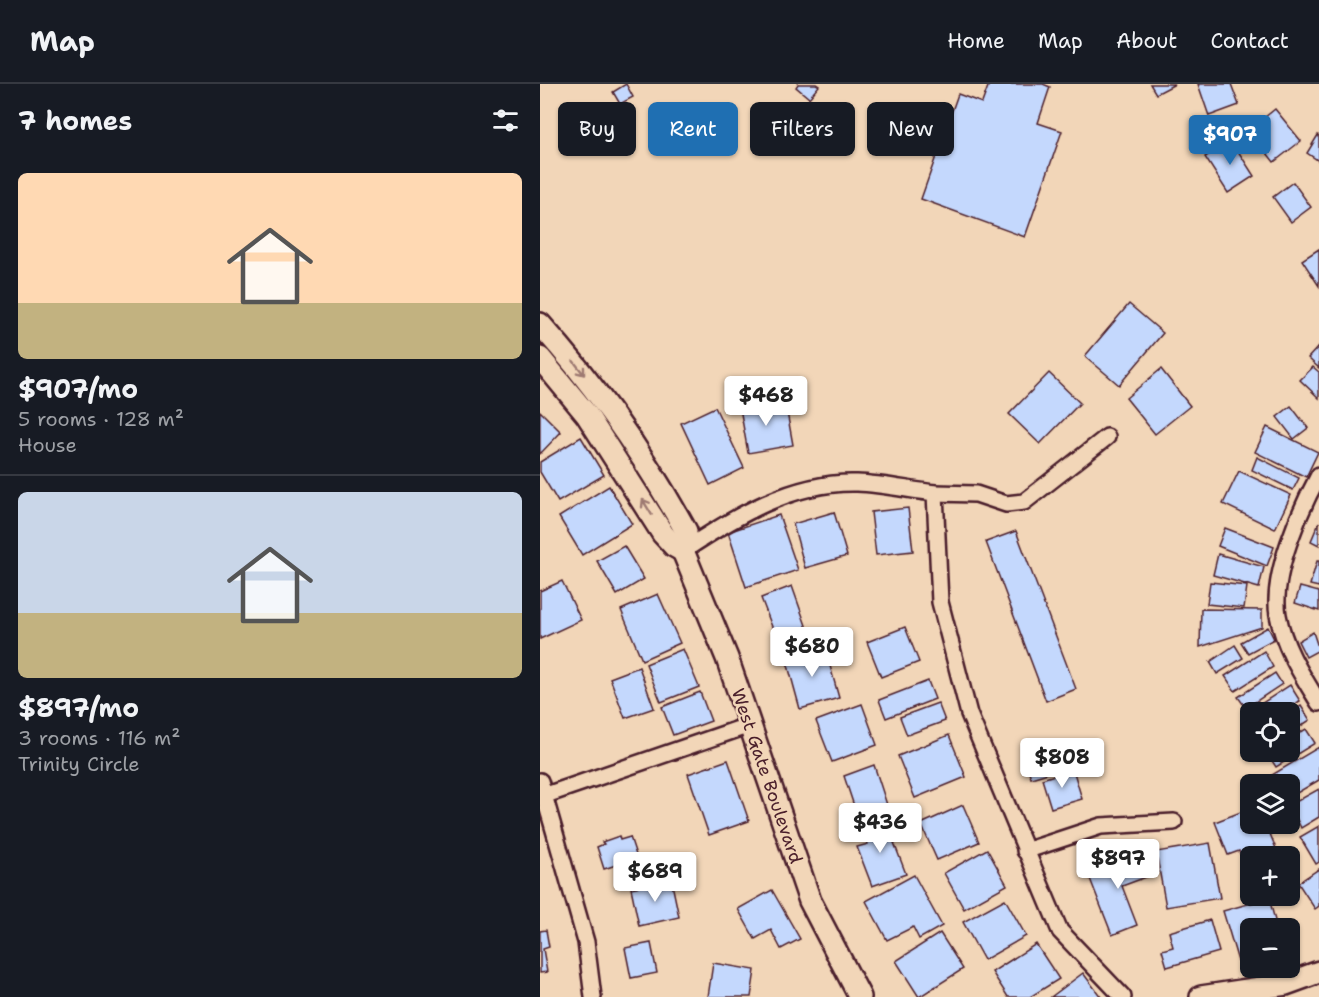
<!DOCTYPE html>
<html lang="en">
<head>
<meta charset="utf-8">
<style>
  body { margin:0; font-family:"Shantell Sans",sans-serif; background:#20242c; color:#f1f3f6; height:100vh; display:flex; flex-direction:column; font-size:22px; white-space:nowrap }
  * { box-sizing:border-box; margin:0 }
  p { font-size:20px; color:#9ea1a6 }
  .icon { flex:none; width:33px; height:33px; fill:none; stroke:currentColor; stroke-width:2; stroke-linecap:round; stroke-linejoin:round }
  .map { position:relative; flex:1; overflow:hidden }
  .panel { display:flex; flex-direction:column; background:#171b24; width:540px }
  .panel>* { flex:none }
  .guide { position:absolute; left:18px; top:18px; width:570px; height:54px; display:flex; gap:12px }
  .fabs { position:absolute; left:700px; top:618px; display:grid; gap:12px }
  .fabs a { display:grid; place-items:center; width:60px; height:60px; border-radius:9px; background:#171b24; box-shadow:0 2px 4px #0004; font-size:30px }
  .price { position:absolute; translate:-50% -51px; padding:0 14px; border-radius:6px; background:#fff; color:#222; font-size:20px; line-height:39px; filter:drop-shadow(0 2px 3px #0008) }
  .price::after { content:''; position:absolute; left:50%; top:36px; width:18px; height:14px; margin-left:-9px; background:inherit; clip-path:polygon(0 0,100% 0,50% 100%) }
  .price.current { background:#1f6fb2; color:#fff }
  ul { padding:0; list-style:none }
  li { display:grid; align-content:center; gap:12px; height:318px; padding:0 18px }
  li+li { border-top:2px solid #363941 }
  li span { display:grid; place-items:center; height:186px; border-radius:9px; color:#555 }
  li>.icon { margin-inline-start:auto }
  span .icon { width:108px; height:108px; fill:#fffc; stroke-width:1 }
  li b { font-size:26px }
  h2 { display:flex; justify-content:space-between; align-items:center; height:72px; padding:0 18px; font-size:26px }
  .tag { padding:0 21px; border-radius:9px; background:#171b24; box-shadow:0 2px 4px #0004; font-size:21px; line-height:54px }
  .tag.current { background:#1f6fb2; color:#fff }
  header { display:flex; align-items:center; gap:36px; box-sizing:border-box; height:84px; padding:0 30px; background:#171b24; border-bottom:2px solid #363941 }
  header strong { font-size:28px }
  nav { display:flex; gap:33px; margin-inline-start:auto; font-size:21px }
  main { display:flex; flex:1; min-height:0 }
  .map>svg:first-child { display:block }
  .building { fill:#c4d8fd; stroke:#4a1f2b; stroke-width:1.5 }
  .lines { fill:none; stroke-linecap:round; stroke-linejoin:round }
  .street-casing { stroke:#4a1f2b; stroke-width:20 }
  .secondary-casing { stroke:#4a1f2b; stroke-width:26 }
  .street { stroke:#f2d6b8; stroke-width:15 }
  .secondary { stroke:#f2d6b8; stroke-width:21 }
  .oneway { stroke:#9e7a72 }
  .labels { text-anchor:middle; dominant-baseline:central; stroke-width:5; stroke-linejoin:round; paint-order:stroke }
  .street-label { font-size:18px; fill:#4a1f2b; stroke:#f2d6b8 }
</style>
</head>
<body>
<header>
<strong>Map</strong>
<nav><a>Home</a><a>Map</a><a>About</a><a>Contact</a></nav>
</header>
<main>
<section class="panel">
<h2>7 homes<svg class="icon" aria-label="filters" viewBox="0 0 24 24"><path d="M4 7h16M4 17h16"/><circle cx="9" cy="7" r="2"/><circle cx="15" cy="17" r="2"/></svg></h2>
<ul>
<li><span style="background:linear-gradient(#ffd9b3 70%,#c2b280 0)"><svg class="icon" aria-label="home" viewBox="0 0 24 24"><path d="M3 11l9-7 9 7M6 9v11h12V9"/></svg></span><div><b>$907/mo</b><p>5 rooms · 128 m²</p><p>House</p></div></li>
<li><span style="background:linear-gradient(#c9d6e8 65%,#c2b280 0)"><svg class="icon" aria-label="home" viewBox="0 0 24 24"><path d="M3 11l9-7 9 7M6 9v11h12V9"/></svg></span><div><b>$897/mo</b><p>3 rooms · 116 m²</p><p>Trinity Circle</p></div></li>
</ul>
</section>
<div class="map">
<svg width="779" height="913" viewBox="0 0 779 913">
  <rect width="100%" height="100%" fill="#f2d6b8"/>
  <filter id="ink" filterUnits="userSpaceOnUse"><feTurbulence type="fractalNoise" baseFrequency=".0167" numOctaves="2"/><feDisplacementMap in="SourceGraphic" scale="12" xChannelSelector="R" yChannelSelector="G"/><feConvolveMatrix kernelMatrix="1 2 1 2 8 2 1 2 1" color-interpolation-filters="sRGB"/></filter>
  <g filter="url(#ink)">
    <g class="building">
      <polygon points="86,0 93,13 80,20 73,8"/>
      <polygon points="258,0 276,0 279,2 269,14 256,3"/>
      <polygon points="449,0 503,0 510,3 498,39 522,47 485,153 381,115 418,10 442,19"/>
      <polygon points="610,0 635,0 616,10"/>
      <polygon points="658,0 691,0 699,21 669,32"/>
      <polygon points="735,25 761,57 734,78 709,46"/>
      <polygon points="270,43 282,45 279,61 267,58"/>
      <polygon points="778,51 779,52 779,77 767,69"/>
      <polygon points="691,56 714,92 688,109 665,73"/>
      <polygon points="753,98 771,123 751,138 733,113"/>
      <polygon points="779,165 779,202 762,176"/>
      <polygon points="589,220 623,249 579,301 545,272"/>
      <polygon points="779,262 779,284 768,274"/>
      <polygon points="773,283 779,288 779,314 760,296"/>
      <polygon points="621,285 650,322 615,350 586,314"/>
      <polygon points="509,289 540,319 500,360 469,330"/>
      <polygon points="245,317 253,361 208,369 200,324"/>
      <polygon points="751,322 768,344 754,355 737,333"/>
      <polygon points="175,323 204,384 170,401 141,339"/>
      <polygon points="0,327 21,348 0,370"/>
      <polygon points="727,343 778,368 766,393 715,368"/>
      <polygon points="41,353 64,391 18,418 0,388 0,378"/>
      <polygon points="717,373 759,394 753,406 712,386"/>
      <polygon points="699,387 751,411 735,445 683,420"/>
      <polygon points="69,402 92,440 42,471 19,433"/>
      <polygon points="368,424 373,467 336,471 331,428"/>
      <polygon points="294,428 307,472 265,484 253,440"/>
      <polygon points="239,431 258,486 206,503 188,448"/>
      <polygon points="779,438 779,461 771,457"/>
      <polygon points="685,444 734,463 727,482 678,462"/>
      <polygon points="476,447 536,605 506,617 446,458"/>
      <polygon points="84,462 104,495 77,511 57,477"/>
      <polygon points="678,470 724,483 719,504 673,491"/>
      <polygon points="777,477 779,477 779,503 770,501"/>
      <polygon points="22,497 41,536 0,555 0,507"/>
      <polygon points="670,498 707,502 704,524 667,520"/>
      <polygon points="252,502 269,550 239,561 221,514"/>
      <polygon points="760,503 779,508 779,527 755,519"/>
      <polygon points="118,510 140,559 102,576 81,526"/>
      <polygon points="661,525 722,526 722,543 660,563"/>
      <polygon points="365,543 379,578 341,593 327,558"/>
      <polygon points="728,543 734,555 708,569 701,558"/>
      <polygon points="773,548 779,566 766,573 758,557"/>
      <polygon points="695,561 703,574 677,590 670,578"/>
      <polygon points="285,564 299,614 260,625 246,574"/>
      <polygon points="143,565 159,603 121,618 106,580"/>
      <polygon points="724,567 733,583 695,607 685,592"/>
      <polygon points="99,583 114,624 85,634 70,594"/>
      <polygon points="735,589 742,600 706,624 698,613"/>
      <polygon points="388,597 395,615 346,634 339,616"/>
      <polygon points="750,601 760,617 741,628 711,628 711,635 707,629"/>
      <polygon points="160,608 171,637 133,651 122,623"/>
      <polygon points="398,619 405,637 367,651 360,633"/>
      <polygon points="322,620 337,661 292,678 276,637"/>
      <polygon points="761,622 770,636 750,649 750,629"/>
      <polygon points="766,645 775,659 736,683 727,669 750,668 750,655"/>
      <polygon points="409,651 426,693 375,714 358,672"/>
      <polygon points="527,658 535,681 491,694 484,672"/>
      <polygon points="779,663 779,696 750,713 750,700 737,700 732,691"/>
      <polygon points="188,676 209,737 169,751 148,690"/>
      <polygon points="334,681 348,724 318,734 304,692"/>
      <polygon points="533,685 542,715 511,724 502,695"/>
      <polygon points="779,705 779,733 761,744 750,721"/>
      <polygon points="423,721 439,758 397,776 381,740"/>
      <polygon points="711,724 711,740 726,740 739,772 711,772 711,789 708,790 699,767 688,771 675,738"/>
      <polygon points="345,735 366,790 332,802 317,763 328,760 322,744"/>
      <polygon points="779,742 779,778 776,780 760,753"/>
      <polygon points="79,752 80,756 90,753 97,774 64,785 57,763 64,760 62,758"/>
      <polygon points="670,759 680,814 626,823 616,768"/>
      <polygon points="447,765 467,801 424,825 404,789"/>
      <polygon points="598,766 609,792 582,802 597,841 572,851 547,787 569,778 571,784 584,779 582,773"/>
      <polygon points="779,785 779,822 775,825 758,799"/>
      <polygon points="374,791 402,842 379,855 373,843 347,856 326,817"/>
      <polygon points="131,795 139,833 99,842 91,804"/>
      <polygon points="232,806 260,855 241,865 231,846 215,855 198,825"/>
      <polygon points="729,814 737,844 711,844 711,874 698,877 683,827"/>
      <polygon points="465,815 486,852 444,876 423,838"/>
      <polygon points="670,836 679,868 627,883 622,866 633,863 629,848"/>
      <polygon points="6,846 9,863 3,865 7,888 0,889 0,847"/>
      <polygon points="400,849 423,885 379,913 356,877"/>
      <polygon points="111,859 117,889 91,894 85,864"/>
      <polygon points="496,860 519,895 490,913 468,913 452,888"/>
      <polygon points="173,879 215,886 211,913 168,913"/>
      <polygon points="543,889 561,913 511,913"/>
    </g>
    <g class="lines">
      <g class="street-casing">
        <g id="street">
          <path d="M779 391C760 426 731 491 738 531 744 564 762 591 779 619"/>
          <polyline points="395,409 436,410 466,420 484,418 567,353"/>
          <path d="M143 467C194 433 253 397 317 399 343 400 369 406 395 409L400 518 429 630 520 847 583 913"/>
          <polyline points="0,697 46,858 53,913"/>
          <polyline points="6,711 210,641"/>
          <polyline points="485,767 561,742 634,738"/>
        </g>
      </g>
      <g class="secondary-casing">
        <g id="secondary">
          <path d="M0 240C56 302 105 373 146 447L143 467 187 574 270 817 320 913"/>
          <polyline points="0,274 47,331 123,450 134,462 143,467"/>
          <polyline points="661,913 746,900 779,888"/>
        </g>
      </g>
      <use href="#street" class="street"/>
      <use href="#secondary" class="secondary"/>
    </g>
    <defs><path id="oneway-shaft" d="M-6 0H5M1.5-3L5.5 0L1.5 3" fill="none" stroke-width="1.6" stroke-linecap="round" stroke-linejoin="round" transform="scale(1.5)"/></defs>
    <g class="oneway">
      <use href="#oneway-shaft" transform="translate(39 284) rotate(52)"/>
      <use href="#oneway-shaft" transform="translate(107 423) rotate(-121)"/>
    </g>
  </g>
  <g class="labels">
    <g class="street-label">
      <text transform="translate(227 692) rotate(71)">West Gate Boulevard</text>
    </g>
  </g>
</svg>
<div class="fabs">
<a><svg class="icon" aria-label="locate" viewBox="0 0 24 24"><circle cx="12" cy="12" r="6"/><path d="M12 2v4M12 18v4M2 12h4M18 12h4"/></svg></a>
<a><svg class="icon" aria-label="layers" viewBox="0 0 24 24"><path d="M12 4l9 5-9 5-9-5zM3 14l9 5 9-5"/></svg></a>
<a>+</a>
<a>−</a>
</div>
<b class="price current" style="left:690px;top:82px">$907</b>
<b class="price" style="left:226px;top:343px">$468</b>
<b class="price" style="left:272px;top:594px">$680</b>
<b class="price" style="left:522px;top:705px">$808</b>
<b class="price" style="left:340px;top:770px">$436</b>
<b class="price" style="left:578px;top:806px">$897</b>
<b class="price" style="left:115px;top:819px">$689</b>
<div class="guide">
<a class="tag">Buy</a>
<a class="tag current">Rent</a>
<a class="tag">Filters</a>
<a class="tag">New</a>
</div>
</div>
</main>
</body>
</html>
